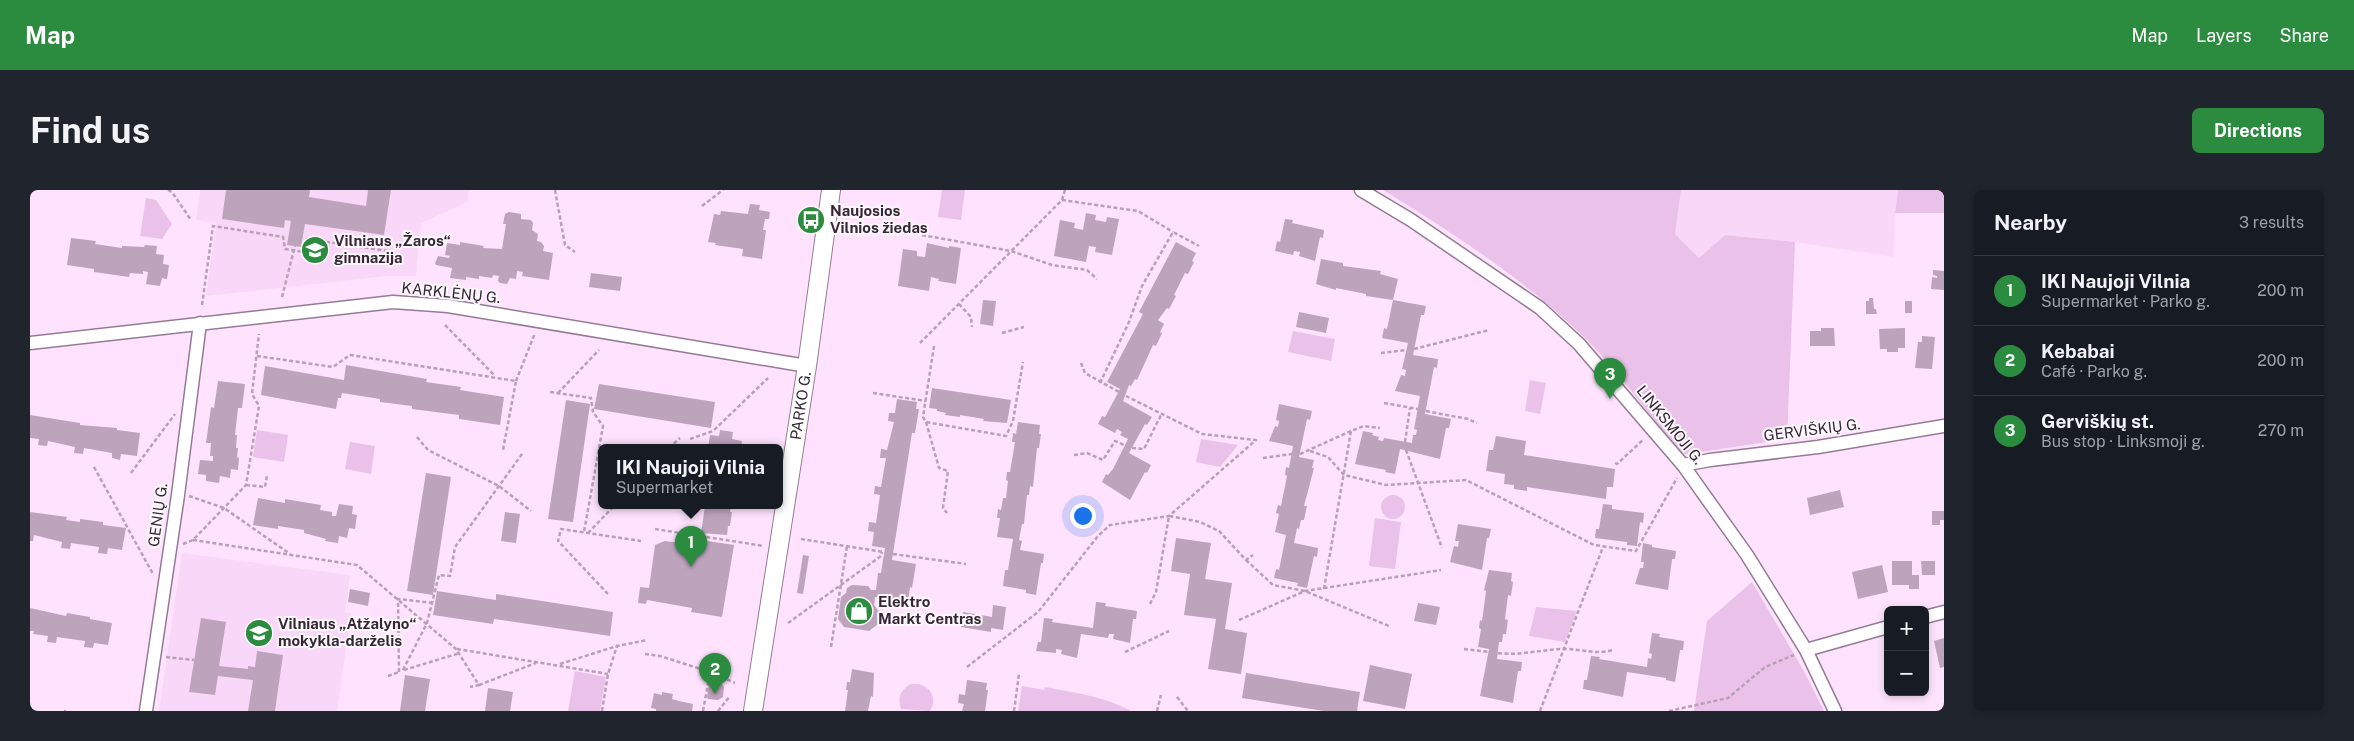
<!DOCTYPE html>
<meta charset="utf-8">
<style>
body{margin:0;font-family:"Public Sans",sans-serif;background:#20242c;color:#f1f3f6}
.controls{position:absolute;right:15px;bottom:15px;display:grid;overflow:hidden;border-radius:8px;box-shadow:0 2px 8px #0003}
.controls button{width:45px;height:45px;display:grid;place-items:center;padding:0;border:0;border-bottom:1px solid #363941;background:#171b24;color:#f1f3f6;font:25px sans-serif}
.you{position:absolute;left:1052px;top:325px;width:18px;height:18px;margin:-12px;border:4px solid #fff;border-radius:50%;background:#1a73e8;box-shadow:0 0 0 8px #1a73e833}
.badge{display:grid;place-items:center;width:32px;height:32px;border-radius:50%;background:#2b8b3e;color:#fff;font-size:16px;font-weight:700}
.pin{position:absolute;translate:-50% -41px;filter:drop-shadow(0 1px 2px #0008)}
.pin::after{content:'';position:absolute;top:26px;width:18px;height:15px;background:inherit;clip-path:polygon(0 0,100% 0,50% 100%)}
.popup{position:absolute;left:568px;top:254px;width:185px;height:65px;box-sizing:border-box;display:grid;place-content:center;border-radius:8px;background:#171b24;filter:drop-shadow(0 1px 4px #0005);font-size:16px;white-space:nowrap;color:#9ea1a6}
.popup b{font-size:19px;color:#f1f3f6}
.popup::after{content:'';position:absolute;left:50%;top:100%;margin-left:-10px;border:10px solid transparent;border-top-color:#171b24}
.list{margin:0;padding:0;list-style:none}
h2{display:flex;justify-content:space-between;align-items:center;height:65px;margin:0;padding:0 20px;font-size:21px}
h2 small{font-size:16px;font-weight:400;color:#9ea1a6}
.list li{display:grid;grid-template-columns:32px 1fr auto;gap:15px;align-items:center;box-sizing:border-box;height:70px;padding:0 20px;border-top:1px solid #363941}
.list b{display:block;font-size:19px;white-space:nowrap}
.list p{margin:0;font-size:16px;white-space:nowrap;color:#9ea1a6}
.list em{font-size:16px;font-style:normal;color:#9ea1a6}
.map{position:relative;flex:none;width:1914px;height:521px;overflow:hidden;border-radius:8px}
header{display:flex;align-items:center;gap:30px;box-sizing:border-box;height:70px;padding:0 25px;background:#2b8b3e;color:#fff}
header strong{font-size:24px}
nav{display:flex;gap:28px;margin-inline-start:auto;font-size:18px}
.intro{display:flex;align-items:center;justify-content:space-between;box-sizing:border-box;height:120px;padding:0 30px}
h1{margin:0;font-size:35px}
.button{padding:12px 22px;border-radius:8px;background:#2b8b3e;color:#fff;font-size:18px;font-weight:700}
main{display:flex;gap:30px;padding:0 30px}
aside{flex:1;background:#171b24;border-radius:8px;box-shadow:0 2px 8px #0003}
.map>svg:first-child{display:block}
.built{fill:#f9d7f8}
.green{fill:#eac1e9}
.building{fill:#bea3bd}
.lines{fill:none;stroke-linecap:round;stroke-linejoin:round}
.minor-casing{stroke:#947b94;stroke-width:15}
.secondary-casing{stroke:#947b94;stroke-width:20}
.path{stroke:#b7a1b6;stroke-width:2.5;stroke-dasharray:4 2.5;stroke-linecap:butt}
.minor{stroke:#fff;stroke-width:12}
.secondary{stroke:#fff;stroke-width:18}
.labels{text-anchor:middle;stroke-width:4;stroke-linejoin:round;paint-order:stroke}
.poi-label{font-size:15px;font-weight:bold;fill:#342933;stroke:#fef8fe;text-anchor:start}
.street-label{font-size:15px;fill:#342933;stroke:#fef8fe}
</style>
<header>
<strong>Map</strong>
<nav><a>Map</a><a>Layers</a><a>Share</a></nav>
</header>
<div class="intro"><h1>Find us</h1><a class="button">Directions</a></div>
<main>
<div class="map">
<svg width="1914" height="521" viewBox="0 0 1914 521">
<rect width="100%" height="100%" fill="#ffe3fe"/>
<g class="built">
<polygon points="170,0 439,0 438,12 391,33 386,86 357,86 176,106 186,33 166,30"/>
<polygon points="1651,0 1868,0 1865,23 1864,67 1765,52 1695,45 1669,68 1645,44"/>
<polygon points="152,363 320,385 315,422 321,423 307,521 129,521"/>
</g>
<g class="green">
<polygon points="912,0 935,0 931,30 908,27"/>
<path d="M1353,0H1651L1645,44L1669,68L1695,45L1765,52L1757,249L1651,265C1622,227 1593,188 1560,153C1500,93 1425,44 1353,0Z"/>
<polygon points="1868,0 1914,0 1914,23 1865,23"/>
<polygon points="116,8 126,10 142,34 132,49 110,46"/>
<polygon points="1263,141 1305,149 1301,171 1258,162"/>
<polygon points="1500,190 1516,193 1510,224 1495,221"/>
<polygon points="227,240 258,245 254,272 223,267"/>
<polygon points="1171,249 1208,255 1190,277 1166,272"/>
<polygon points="320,252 345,256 341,284 315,279"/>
<circle cx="1363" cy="317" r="12"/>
<polygon points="1345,328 1371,332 1365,379 1339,376"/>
<polygon points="1722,392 1775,483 1794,521 1664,521 1677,431"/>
<polygon points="1506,417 1547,421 1535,452 1499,446"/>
<polygon points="545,481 576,487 570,521 538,521"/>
<path d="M881,494C897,492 909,506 900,521L871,519C867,508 870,500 881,494Z"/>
<path d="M992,496L1014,500L1015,497C1046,503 1073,506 1101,521H988Z"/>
</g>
<g class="building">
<polygon points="196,0 280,0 279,7 336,16 338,0 361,0 354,45 275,34 271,57 257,55 261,31 255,30 254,38 192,29"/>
<polygon points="720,14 730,15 729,20 740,22 739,29 735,29 733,40 736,40 732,69 712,66 713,59 685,55 686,53 678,52 684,24 690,25 691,21 718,24"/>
<polygon points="479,22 491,24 491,29 501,30 503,33 502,40 508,44 507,51 511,52 514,56 513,61 523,63 519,90 492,86 493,82 487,81 486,89 480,88 477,94 470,93 468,91 469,86 463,85 462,88 449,86 449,89 436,87 436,90 420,88 422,78 406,75 405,73 408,66 419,68 420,66 415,65 417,53 430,55 430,52 454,56 453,58 472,59 476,34 473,34 475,24"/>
<polygon points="1056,23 1066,25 1065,30 1076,32 1077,27 1089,29 1082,65 1065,62 1066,57 1059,56 1056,72 1024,66 1030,30 1045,33 1044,38 1053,40"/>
<polygon points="1255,29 1263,30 1262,33 1294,40 1293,48 1290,47 1285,71 1269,66 1270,62 1264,61 1263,65 1245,61 1247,51 1250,52"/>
<polygon points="41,48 66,51 65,54 92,58 92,56 114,57 115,55 127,56 126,64 134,65 133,74 139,75 137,89 132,88 130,96 116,94 118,82 113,81 113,84 100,83 99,87 64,82 64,79 37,75"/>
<polygon points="1146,52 1166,63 1162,71 1164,72 1158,84 1155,83 1144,105 1146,106 1139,119 1137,118 1128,130 1134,134 1130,142 1132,143 1126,156 1123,155 1107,190 1105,189 1101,196 1099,195 1093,211 1122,227 1117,235 1115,234 1099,263 1121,275 1117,283 1115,282 1100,310 1072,292 1076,284 1078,285 1083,279 1098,249 1090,245 1092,242 1087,239 1085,243 1068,234 1072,226 1075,227 1090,199 1077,192 1113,124 1109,122"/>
<polygon points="897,53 919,58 919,56 931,58 926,94 908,91 909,89 901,87 899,101 868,96 873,59 887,61 887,66 895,67"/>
<polygon points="1291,69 1313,73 1313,76 1351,81 1350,84 1368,89 1363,110 1336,106 1336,104 1306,98 1306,100 1286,94"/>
<polygon points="1903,80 1914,81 1914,100 1901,99 1902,87 1907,88 1907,86 1903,85"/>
<polygon points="561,83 592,87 590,101 559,97"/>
<polygon points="1839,108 1843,108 1844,119 1846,119 1847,124 1836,124 1836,111 1839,111"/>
<polygon points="953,110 966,111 963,136 950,134"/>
<polygon points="1363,110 1396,116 1394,125 1391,125 1383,165 1408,169 1407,178 1404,177 1395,224 1421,229 1419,238 1416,238 1410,269 1370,259 1365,284 1355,282 1356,280 1325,274 1333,241 1343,243 1342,245 1349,247 1348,250 1353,251 1354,248 1382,253 1383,245 1386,245 1387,240 1384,239 1390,206 1365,201 1371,185 1375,186 1376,180 1372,179 1378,153 1352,148 1354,138 1357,139"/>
<rect x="1875" y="111" width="7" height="12"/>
<polygon points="1269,122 1299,128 1296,143 1266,137"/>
<polygon points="1791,138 1804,138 1805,156 1780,156 1780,141 1791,141"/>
<polygon points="1875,138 1875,158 1868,158 1868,162 1857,162 1857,159 1850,159 1849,139"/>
<polygon points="1892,146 1905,147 1902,179 1885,178 1888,152 1892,152"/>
<polygon points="316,175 397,189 396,192 431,197 430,200 474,207 470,235 429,229 429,225 382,219 382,216 350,212 350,209 312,203 311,208 308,208 306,219 231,205 235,176 314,190"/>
<polygon points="188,191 215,194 212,218 208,218 205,245 207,245 206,258 208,258 207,267 209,268 208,280 201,279 200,288 190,286 189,293 176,291 176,285 168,284 170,270 183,271 183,266 180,266 181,253 176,253 181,217 184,218"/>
<polygon points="569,194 685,212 681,238 564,219"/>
<polygon points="902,198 981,210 977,233 953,231 954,229 930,225 930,227 915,225 916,223 907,221 907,219 899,218"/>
<polygon points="867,209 887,212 886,219 889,219 885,243 882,243 862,370 886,374 882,398 880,397 878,412 845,407 844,415 855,429 839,441 814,437 808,429 811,407 816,403 817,398 822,395 838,396 841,400 846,400 848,383 851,383 855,358 842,356 844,342 838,341 839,332 846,333 850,305 844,304 845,296 851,297 856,268 850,268 851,259 857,260 864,232 858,231 859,223 865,223"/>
<polygon points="536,210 560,214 543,332 518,329"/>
<polygon points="1249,214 1282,221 1280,230 1277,229 1269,267 1284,270 1282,278 1284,278 1274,316 1277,316 1274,330 1271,330 1269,339 1267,338 1264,353 1288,358 1287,367 1284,366 1277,398 1267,396 1268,393 1244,388 1246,379 1249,380 1256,345 1245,342 1249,324 1246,323 1248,315 1251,316 1257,286 1255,285 1256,277 1259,278 1263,256 1239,251 1245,236 1248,237 1249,231 1246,230"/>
<polygon points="0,225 50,233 50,235 87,238 87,240 110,243 107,266 91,264 90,270 82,268 82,263 54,258 53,264 44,263 45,257 18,251 17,256 8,255 9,249 0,248"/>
<polygon points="988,232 1010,235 1009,244 1011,244 1009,258 1007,258 1003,297 1000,296 999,305 997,305 994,334 992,334 989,350 992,351 990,360 1014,364 1013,373 1011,373 1006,405 996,403 996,400 973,396 975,380 978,380 983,349 967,347 970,328 967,328 968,319 971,320 973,308 976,308 978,291 976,290 977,282 980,282 985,252 982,252 983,243 986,244"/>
<polygon points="690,240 703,242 702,249 712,251 711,258 678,258 680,245 689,246"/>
<polygon points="1466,246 1496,251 1494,265 1585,279 1583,297 1577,297 1576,309 1497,297 1497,301 1484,299 1484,295 1474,294 1475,284 1456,281 1459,260 1463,260"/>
<polygon points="396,283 421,287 403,405 377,401"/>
<polygon points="1810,300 1814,317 1780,325 1777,308"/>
<polygon points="228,308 255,313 255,309 291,315 290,320 302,322 302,326 306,326 309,314 323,316 322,324 327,325 325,339 319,338 317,348 309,346 308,353 295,351 296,349 274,343 274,340 248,336 248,339 223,335"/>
<polygon points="1573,314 1582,315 1582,319 1614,323 1613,333 1610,332 1607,356 1597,355 1597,352 1565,348 1566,339 1569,339"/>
<polygon points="675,316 701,316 700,322 702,322 700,336 698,336 697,345 671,343"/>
<polygon points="1902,321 1914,321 1914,330 1910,330 1910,335 1902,335"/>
<polygon points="0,322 37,327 36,330 50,332 50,329 73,332 73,335 96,338 92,360 78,358 77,364 68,363 69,357 41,353 40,359 31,358 32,352 4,345 3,351 0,351"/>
<polygon points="475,322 490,324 486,353 471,351"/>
<polygon points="1428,334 1461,339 1459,348 1457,348 1452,380 1420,372 1424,356 1428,357 1429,351 1425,351"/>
<polygon points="651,347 704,355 692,427 661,422 662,418 617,410 616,414 608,413 610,397 619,398 625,355 635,351 650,353"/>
<polygon points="1146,348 1181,353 1175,389 1202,393 1195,439 1217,443 1211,484 1178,479 1186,429 1154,425 1160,384 1141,381"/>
<polygon points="1613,353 1622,355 1622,357 1646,361 1645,369 1642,369 1638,400 1605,394 1610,378 1613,378 1614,372 1611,372"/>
<polygon points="773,365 779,366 773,404 767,403"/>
<polygon points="1862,371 1882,371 1882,385 1889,385 1889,399 1879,399 1879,395 1862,395"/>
<polygon points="1891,371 1905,371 1905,385 1892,385"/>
<polygon points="1852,375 1858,402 1828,409 1822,382"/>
<polygon points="1459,380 1482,383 1481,391 1483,392 1481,406 1478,405 1475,429 1478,430 1476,444 1473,444 1472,452 1469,452 1467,469 1492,472 1491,481 1488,481 1483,513 1450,506 1459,459 1448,457 1451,439 1449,438 1450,430 1452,431 1456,401 1454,400"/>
<polygon points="320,399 340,403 338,416 318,412"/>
<polygon points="407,401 466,410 466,404 583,422 580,446 464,429 463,434 403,425"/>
<polygon points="1066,412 1076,413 1075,416 1107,421 1106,429 1103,429 1100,453 1083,449 1084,444 1079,444 1078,448 1051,444 1047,468 1031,464 1032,460 1026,459 1026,463 1006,461 1008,452 1011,452 1014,428 1023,429 1022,432 1063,438"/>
<polygon points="1388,413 1410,417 1406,435 1384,431"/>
<polygon points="963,415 976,417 973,440 961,438 961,442 931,437 933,422 962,427"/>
<polygon points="0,418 36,426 37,423 60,427 60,429 82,433 78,455 64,453 63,458 54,457 55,451 27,447 26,453 17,452 18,446 3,444 4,441 0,441"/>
<polygon points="171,428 196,432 189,476 218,479 218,476 225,477 227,461 253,465 245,521 218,521 223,490 188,486 185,505 159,502"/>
<polygon points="1622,443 1630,444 1629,447 1654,451 1653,460 1650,460 1645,492 1636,490 1636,488 1597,482 1593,507 1553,499 1554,490 1557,490 1561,466 1570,467 1569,469 1617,477 1618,468 1621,469 1622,464 1619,463"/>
<polygon points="1914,448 1914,477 1910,478 1904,451"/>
<polygon points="1340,475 1382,484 1375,519 1333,511"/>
<polygon points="822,479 844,483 843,507 841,506 838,521 815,521 818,500 816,500 817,492 820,492"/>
<polygon points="1216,483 1330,502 1327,521 1294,521 1212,508"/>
<polygon points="375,485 400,489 395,521 370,521"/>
<polygon points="684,488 689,489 694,497 693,507 688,510 678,509 677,507 679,492"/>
<polygon points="937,490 957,493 956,500 958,500 955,521 932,521 934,514 928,513 929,504 935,505"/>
<polygon points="458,498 483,502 480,521 455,521"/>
<polygon points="632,502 643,504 642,509 649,511 663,514 662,521 626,521 626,519 621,518 624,503 632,505"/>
</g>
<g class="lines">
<defs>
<g id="minor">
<polyline points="1331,0 1381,30 1510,118 1549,154 1653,275 1717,365 1776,460 1805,521"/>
<polyline points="0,153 363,112 418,116 777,176"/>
<polyline points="1653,275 1680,270 1788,257 1914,236"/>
<polyline points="1895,427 1914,422"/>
<polyline points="1776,460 1858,437"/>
<polyline points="116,521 148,305 170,133"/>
</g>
<g id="secondary">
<path id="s1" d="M723,521L777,176L801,0"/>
</g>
</defs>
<use href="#minor" class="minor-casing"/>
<use href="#secondary" class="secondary-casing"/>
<g class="path">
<polyline points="138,0 142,2 161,30"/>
<polyline points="525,0 535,55 545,62"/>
<polyline points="1032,10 1035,0"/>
<polyline points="672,16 693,0"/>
<polyline points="892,45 981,61 1022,75 1057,80 1067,89"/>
<polyline points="252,107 265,56"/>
<polyline points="929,114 941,127 942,137"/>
<polyline points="172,115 183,36 253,47 255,59 274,62 277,49 358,61"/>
<polyline points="415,135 465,186"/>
<polyline points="972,143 994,137"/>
<polyline points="890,153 1032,10 1108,21 1143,42"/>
<polyline points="904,156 893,227 896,232 976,246 983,231 993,172"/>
<polyline points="1384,159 1459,140"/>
<polyline points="1351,163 1376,160"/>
<polyline points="227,166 303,177 320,165 486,191 473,260"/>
<polyline points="1051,173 1055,183 1089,202"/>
<polyline points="486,191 505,143"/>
<polyline points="1070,193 1099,132 1112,96 1143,42 1169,56"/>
<polyline points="520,202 561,208 563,222 573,236 554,342"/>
<polyline points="528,203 569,160"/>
<polyline points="843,203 896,211"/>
<polyline points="1354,213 1388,219"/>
<polyline points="1396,221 1438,229 1447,233"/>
<polyline points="896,232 909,278 918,281 913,318 917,323"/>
<polyline points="387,247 398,260 469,296 501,321"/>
<polyline points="660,249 683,241 738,188"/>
<polyline points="1375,252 1380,218"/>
<polyline points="639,258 650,248"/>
<polyline points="1102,258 1114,259 1132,223"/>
<polyline points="1376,260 1412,358"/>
<polyline points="1280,261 1298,267 1314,285 1356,295 1436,290 1564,355 1606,361 1647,288"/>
<polyline points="1270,264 1321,241"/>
<polyline points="1044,265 1057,263 1073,270 1085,251 1094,255"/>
<polyline points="1233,268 1262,264"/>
<polyline points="1585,273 1587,274 1614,249"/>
<polyline points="64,277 123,384"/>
<polyline points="101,283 145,224"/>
<polyline points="216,295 235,297 237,285"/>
<polyline points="159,306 194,318 260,364"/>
<polyline points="625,339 734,356"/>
<polyline points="558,343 584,316"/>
<polyline points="771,349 854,362"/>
<polyline points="163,350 327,375 426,459 449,495 440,497"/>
<polyline points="153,354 163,350 216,295 229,216 222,204 229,144"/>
<polyline points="863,364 936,374"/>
<polyline points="1216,370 1243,395 1275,401 1359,436"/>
<polyline points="1294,399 1321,241 1334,236 1350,238"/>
<polyline points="578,404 528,351 531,339 611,351"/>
<polyline points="1120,414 1126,402 1139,326 1170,332 1189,341 1216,370 1223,365"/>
<polyline points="1209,430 1275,401 1411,380"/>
<polyline points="758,433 851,366 852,362"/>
<polyline points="801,457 817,356"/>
<polyline points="427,459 578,484"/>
<polyline points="1434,459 1459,462"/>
<polyline points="1095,462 1139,441"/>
<path d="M1468,463C1491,466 1513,459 1535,459C1552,459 1566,465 1583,460"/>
<polyline points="615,464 630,466 680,482"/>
<polyline points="136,467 164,470"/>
<polyline points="530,474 587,456 617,450"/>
<polyline points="937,477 1008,422 1068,346 1080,335 1139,326 1226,250 1172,244 1096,206"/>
<polyline points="373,480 397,433 409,385 420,386 425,357 492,264"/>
<polyline points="374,480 430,463"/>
<polyline points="369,482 368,409 403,413"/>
<polyline points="358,486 369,482"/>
<polyline points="449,495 506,473"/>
<polyline points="1147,507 1158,521"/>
<polyline points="34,521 36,521"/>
<polyline points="572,521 578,484 587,456"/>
<polyline points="673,521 680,482 705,493"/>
<polyline points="688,521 700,506"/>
<polyline points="984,521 989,484"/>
<polyline points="1127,521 1131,505"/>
<polyline points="1510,521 1573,357"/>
<polyline points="1639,521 1698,508 1735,477 1764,465"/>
</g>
<use href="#minor" class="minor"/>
<use href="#secondary" class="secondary"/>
</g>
<defs>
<symbol id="bus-disc" viewBox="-11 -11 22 22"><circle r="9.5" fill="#2b8b3e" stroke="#fef8fe"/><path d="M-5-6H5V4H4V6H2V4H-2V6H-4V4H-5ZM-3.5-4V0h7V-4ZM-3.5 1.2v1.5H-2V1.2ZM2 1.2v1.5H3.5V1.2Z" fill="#fff"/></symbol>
<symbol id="school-disc" viewBox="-11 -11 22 22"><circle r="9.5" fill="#2b8b3e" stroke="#fef8fe"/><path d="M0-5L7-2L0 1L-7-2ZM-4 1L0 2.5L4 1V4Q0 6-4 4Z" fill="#fff"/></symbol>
<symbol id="shop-disc" viewBox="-11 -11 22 22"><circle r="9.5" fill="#2b8b3e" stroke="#fef8fe"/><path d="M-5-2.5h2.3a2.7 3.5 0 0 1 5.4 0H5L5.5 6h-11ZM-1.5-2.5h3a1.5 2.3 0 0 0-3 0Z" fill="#fff"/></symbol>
</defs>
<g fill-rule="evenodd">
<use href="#bus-disc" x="765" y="14" width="32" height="32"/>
<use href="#school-disc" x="269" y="44" width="32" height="32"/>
<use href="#shop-disc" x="813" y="405" width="32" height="32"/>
<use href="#school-disc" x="213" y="427" width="32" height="32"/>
</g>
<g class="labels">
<g class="poi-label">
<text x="800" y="26">Naujosios<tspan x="800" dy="17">Vilnios žiedas</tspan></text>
<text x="304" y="56">Vilniaus „Žaros“<tspan x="304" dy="17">gimnazija</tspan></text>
<text x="848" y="417">Elektro<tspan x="848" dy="17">Markt Centras</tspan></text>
<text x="248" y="439">Vilniaus „Atžalyno“<tspan x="248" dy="17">mokykla-darželis</tspan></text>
</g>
<g class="street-label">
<text transform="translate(421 103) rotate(6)" y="5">KARKLĖNŲ G.</text>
<text dy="5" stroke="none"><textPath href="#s1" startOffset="309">PARKO G.</textPath></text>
<text transform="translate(1640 235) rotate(51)" y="5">LINKSMOJI G.</text>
<text transform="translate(1782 240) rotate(-7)" y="5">GERVIŠKIŲ G.</text>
<text transform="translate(128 325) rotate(-82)" y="5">GENIŲ G.</text>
</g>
</g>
</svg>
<div class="controls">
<button>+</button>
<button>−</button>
</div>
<div class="you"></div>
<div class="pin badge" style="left:661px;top:377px">1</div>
<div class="popup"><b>IKI Naujoji Vilnia</b>Supermarket</div>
<div class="pin badge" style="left:685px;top:504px">2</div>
<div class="pin badge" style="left:1580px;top:209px">3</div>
</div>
<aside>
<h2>Nearby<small>3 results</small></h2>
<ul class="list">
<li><span class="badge">1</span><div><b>IKI Naujoji Vilnia</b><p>Supermarket · Parko g.</p></div><em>200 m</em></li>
<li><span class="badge">2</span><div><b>Kebabai</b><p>Café · Parko g.</p></div><em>200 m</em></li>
<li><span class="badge">3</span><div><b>Gerviškių st.</b><p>Bus stop · Linksmoji g.</p></div><em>270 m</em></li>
</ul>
</aside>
</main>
